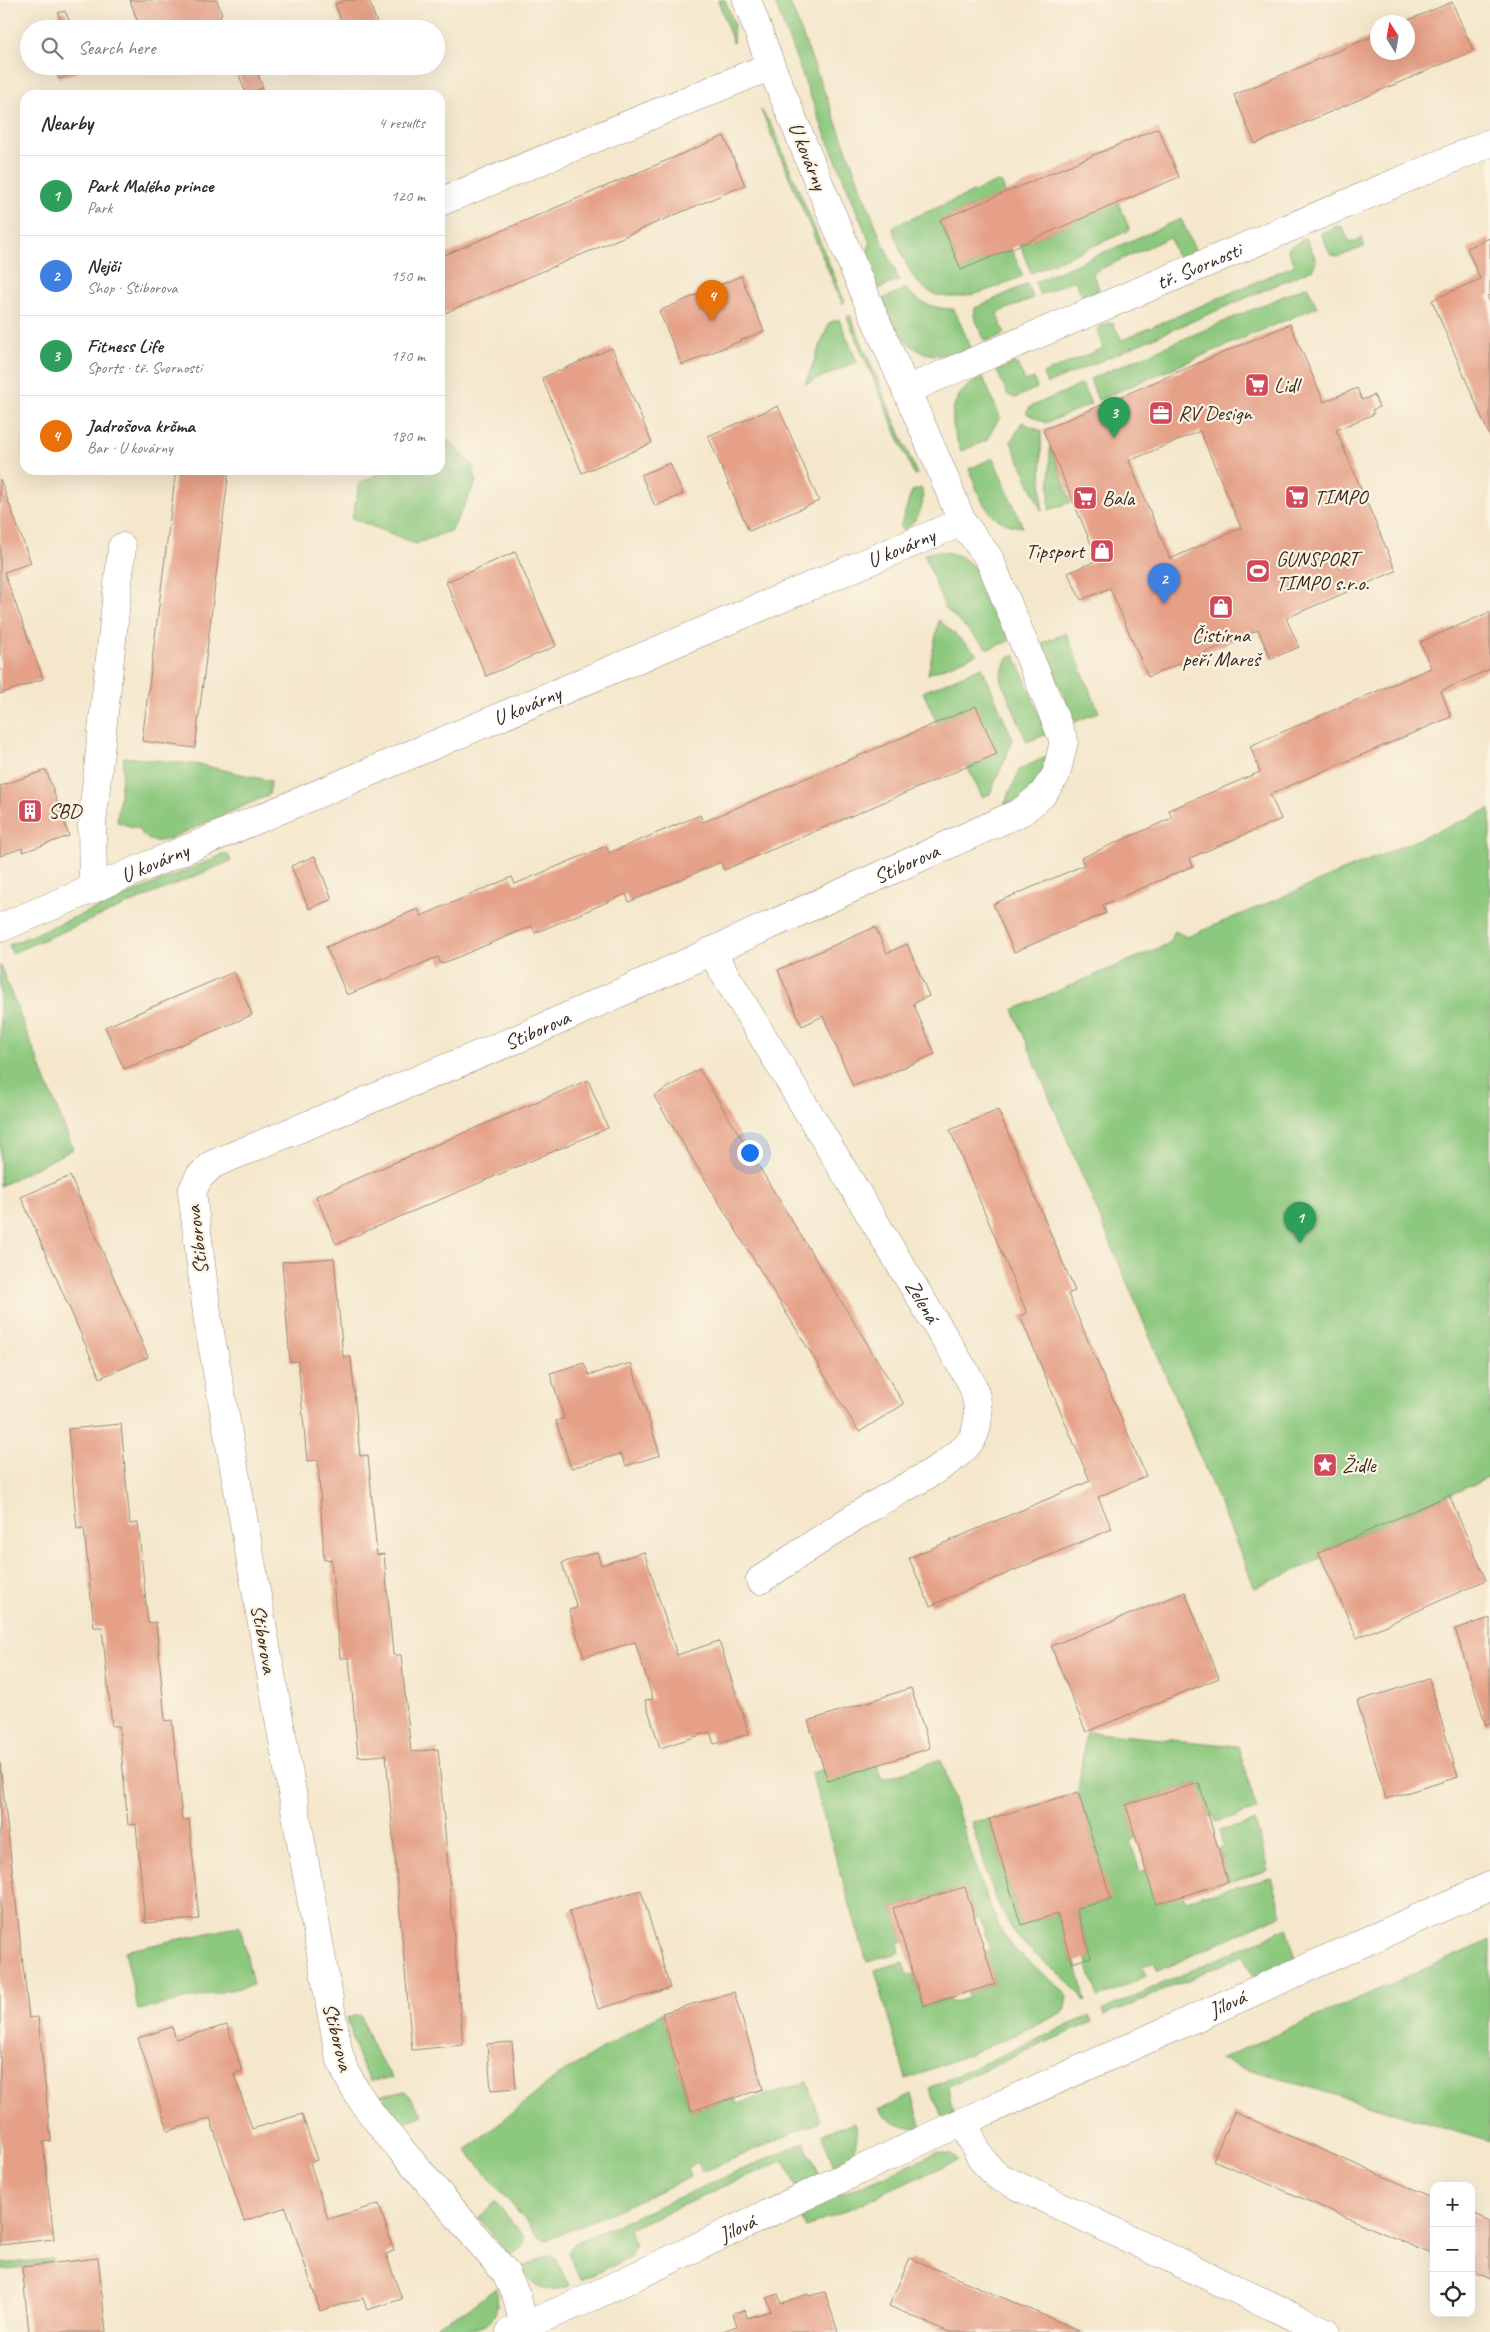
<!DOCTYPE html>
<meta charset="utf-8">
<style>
body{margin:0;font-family:Caveat,sans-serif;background:#f7f7f7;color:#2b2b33}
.controls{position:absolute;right:15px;bottom:15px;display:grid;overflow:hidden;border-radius:10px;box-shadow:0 5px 20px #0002}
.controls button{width:45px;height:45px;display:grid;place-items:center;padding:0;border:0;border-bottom:1px solid #e1e1e2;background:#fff;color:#2b2b33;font:25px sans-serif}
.compass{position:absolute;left:1370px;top:15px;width:45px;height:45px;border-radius:50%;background:#fff;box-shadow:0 5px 20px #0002;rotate:349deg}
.you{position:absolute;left:749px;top:1152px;width:18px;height:18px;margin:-12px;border:4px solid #fff;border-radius:50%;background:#1a73e8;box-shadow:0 0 0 8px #1a73e833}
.badge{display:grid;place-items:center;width:32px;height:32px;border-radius:50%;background:#db2777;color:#fff;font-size:16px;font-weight:700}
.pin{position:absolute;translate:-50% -41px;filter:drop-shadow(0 1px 2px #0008)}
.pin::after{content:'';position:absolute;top:26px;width:18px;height:15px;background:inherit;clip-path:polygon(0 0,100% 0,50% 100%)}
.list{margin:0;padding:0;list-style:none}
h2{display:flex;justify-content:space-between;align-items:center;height:65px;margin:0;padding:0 20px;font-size:21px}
h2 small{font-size:16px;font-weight:400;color:#7c7c81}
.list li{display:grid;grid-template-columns:32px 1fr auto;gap:15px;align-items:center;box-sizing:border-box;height:80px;padding:0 20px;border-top:1px solid #e1e1e2}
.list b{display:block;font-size:19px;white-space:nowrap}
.list p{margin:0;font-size:16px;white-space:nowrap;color:#7c7c81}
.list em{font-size:16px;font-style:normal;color:#7c7c81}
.icon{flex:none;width:28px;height:28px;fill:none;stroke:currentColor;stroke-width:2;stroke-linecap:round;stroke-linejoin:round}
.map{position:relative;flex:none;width:1490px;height:2332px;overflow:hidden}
.search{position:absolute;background:#fff;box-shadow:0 5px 20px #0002;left:20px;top:20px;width:425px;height:55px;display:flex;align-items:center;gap:12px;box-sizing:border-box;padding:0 18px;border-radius:28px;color:#7c7c81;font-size:19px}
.panel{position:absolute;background:#fff;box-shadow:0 5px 20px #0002;left:20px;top:90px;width:425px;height:385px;border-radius:15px}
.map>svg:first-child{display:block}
.green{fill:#8cc87e;stroke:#64794e}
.building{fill:#e5a087;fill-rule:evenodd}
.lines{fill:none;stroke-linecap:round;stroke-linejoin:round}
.street-casing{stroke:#988875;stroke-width:29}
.street{stroke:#fff;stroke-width:28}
.labels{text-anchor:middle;stroke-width:4.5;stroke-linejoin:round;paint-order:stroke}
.street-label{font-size:21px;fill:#3b2a1e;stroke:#fcf5e5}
.poi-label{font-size:21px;fill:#3b2a1e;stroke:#fcf5e5;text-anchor:start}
</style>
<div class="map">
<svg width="1490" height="2332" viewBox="0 0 1490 2332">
<rect width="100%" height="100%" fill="#fcf5e5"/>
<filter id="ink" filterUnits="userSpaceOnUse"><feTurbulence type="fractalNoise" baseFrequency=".02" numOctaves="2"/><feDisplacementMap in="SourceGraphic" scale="10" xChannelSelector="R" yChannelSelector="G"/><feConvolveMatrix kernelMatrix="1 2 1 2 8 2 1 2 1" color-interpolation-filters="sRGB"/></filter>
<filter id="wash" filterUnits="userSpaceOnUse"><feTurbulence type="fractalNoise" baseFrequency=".0096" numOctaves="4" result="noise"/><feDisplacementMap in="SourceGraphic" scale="20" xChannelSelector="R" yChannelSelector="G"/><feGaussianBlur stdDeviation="1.12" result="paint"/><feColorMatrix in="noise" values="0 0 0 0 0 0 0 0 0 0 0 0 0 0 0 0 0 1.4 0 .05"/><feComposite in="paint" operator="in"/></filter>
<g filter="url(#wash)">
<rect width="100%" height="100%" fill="#f4e7cc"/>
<g class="green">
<polygon points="718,0 725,0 734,24 733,43"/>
<polygon points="774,0 789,0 879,234 899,280 878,289 865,259 870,243 819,119"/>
<polygon points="761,110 773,128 845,302 842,303"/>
<path d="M997,182L1002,183L1005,193L940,220L961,270L1011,248L1023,276C991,289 939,316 913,276C904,263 899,245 893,230L894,226Z"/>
<polygon points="1118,202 1130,230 1031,273 1020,245"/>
<polygon points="1181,219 1196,252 1180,258 1176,255 1170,237 1092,273 1099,288 1097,294 1084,298 1074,280 1040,295 1035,282"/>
<polygon points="1337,226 1342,227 1350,243 1361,238 1364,247 1338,257 1330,254 1321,233"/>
<polygon points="1306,238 1316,260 1313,269 1047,384 1043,374 1103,348 1097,331 1101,326 1112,322 1122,340 1295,265 1288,251 1289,247"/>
<polygon points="1027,284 1033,298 997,313 1004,332 1001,336 985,341 974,316 975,308"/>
<polygon points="1307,286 1317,307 1098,400 1090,379"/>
<path d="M906,288C917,304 936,309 954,309L971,348C919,368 900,343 883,299Z"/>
<polygon points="850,315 917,474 914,475 847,317"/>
<polygon points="839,319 857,362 805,384 829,323"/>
<polygon points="1013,363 1018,365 1025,381 1034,378 1037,388 1015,398 1008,395 997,371"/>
<path d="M983,377L1000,417L986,441L961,451C947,419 948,393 983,377Z"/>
<polygon points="1082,384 1091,404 1046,423 1026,413 1030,407"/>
<polygon points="1022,422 1041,431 1042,512 1011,442"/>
<polygon points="446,438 472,464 476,482 452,530 416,544 352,518 360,483 385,470 440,470 440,441"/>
<polygon points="1050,446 1071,502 1049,510"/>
<path d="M993,458L1023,527C987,525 980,498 969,469Z"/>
<path d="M921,488C927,505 917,521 903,531L900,527L912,491Z"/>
<path d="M935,552C941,552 949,552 954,554C985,564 997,613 1009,641L988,649L945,608L924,554Z"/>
<polygon points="939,620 977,654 928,674"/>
<polygon points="1066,633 1099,712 1075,722 1042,643"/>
<polygon points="1015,655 1047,734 1027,742 1000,678 1006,659"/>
<polygon points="982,667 1013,740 990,794 982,797 967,766 996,754 976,707 937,723 923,692"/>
<polygon points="1048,756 1043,772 1025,798 1004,805 1020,769"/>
<path d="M124,757L202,765L271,781L269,795L169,839C156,843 145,842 139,829L117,822Z"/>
<polygon points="1490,809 1490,1477 1319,1553 1321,1559 1255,1588 1013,1010 1168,944 1175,931 1187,937"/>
<polygon points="227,853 231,861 12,953 9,945"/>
<polygon points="0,965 73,1149 0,1186"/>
<polygon points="1086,1732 1238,1746 1257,1810 1216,1822 1214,1816 1209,1817 1198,1783 1126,1805 1136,1838 1130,1841 1140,1872 1146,1870 1183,1895 1185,1900 1271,1878 1282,1914 1158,1971 1154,1962 1142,1966 1146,1976 1098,1998 1086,1958 1091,1957 1076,1909 1110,1899 1078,1792"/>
<polygon points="941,1759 983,1890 1000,1929 1015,1950 1065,1992 1067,1998 1064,2012 985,2048 906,2079 875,1970 903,1962 907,1975 913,1974 923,2006 950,1999 951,2003 968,1998 967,1993 995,1984 985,1952 990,1950 980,1918 975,1919 965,1887 893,1908 903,1941 898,1943 900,1952 867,1962 811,1773 824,1769 828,1780 877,1765 883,1779"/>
<path d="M989,1819L1021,1925L1057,1914L1072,1963L1075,1962L1086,2002C1079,1994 1073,1985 1065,1979C1048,1963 1028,1952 1014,1932C992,1901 983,1859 971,1822Z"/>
<polygon points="1255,1822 1269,1870 1228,1882 1219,1849 1224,1847 1219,1831"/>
<polygon points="240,1926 253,1985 138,2010 125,1951"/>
<polygon points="1287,1928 1296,1959 1253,1977 1244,1955 1105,2016 1103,2010"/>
<polygon points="1490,1940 1490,2142 1219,2060"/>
<polygon points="662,2013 691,2111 735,2098 737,2104 807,2082 820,2121 703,2172 698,2162 687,2168 691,2177 555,2237 548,2240 540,2238 466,2150 559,2075"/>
<path d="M361,2015C368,2040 377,2057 393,2078L370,2081L357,2054L347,2017Z"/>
<polygon points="1089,2016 1092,2022 948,2086 953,2115 943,2118 929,2088"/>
<polygon points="405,2091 423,2115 400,2124 379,2095"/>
<path d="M912,2095L922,2128C903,2130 892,2123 879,2110Z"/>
<path d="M855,2122C861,2142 852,2160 834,2167L822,2134Z"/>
<polygon points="805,2142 819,2176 796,2186 784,2160 629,2229 635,2244 630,2258 580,2280 568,2252 575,2243"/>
<polygon points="939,2152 951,2154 958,2160 806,2228 799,2213"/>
<polygon points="495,2201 524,2237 523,2246 510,2257 479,2218"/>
<path d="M549,2255L556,2258L569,2286C547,2294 533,2288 520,2268Z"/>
<polygon points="52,2259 53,2263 0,2270 0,2264"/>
<path d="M496,2288C506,2332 466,2332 436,2332L438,2324L466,2310Z"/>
</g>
<g id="blocks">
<g class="building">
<polygon points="130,0 217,0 222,14 220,15 223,28 198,29 185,26 177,29 140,29"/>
<polygon points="346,0 369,0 379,29 344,29 335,4"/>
<polygon points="1452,2 1473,51 1255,144 1234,95 1378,34 1378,52 1408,52 1408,22 1404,22"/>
<polygon points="65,11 73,29 38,29 61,20 58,13"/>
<polygon points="55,66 93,66 59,79"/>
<polygon points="236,66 255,66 263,88 246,94"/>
<polygon points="1158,128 1179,177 961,270 940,220"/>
<polygon points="724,136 745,185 440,315 440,257"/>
<polygon points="1490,238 1490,295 1487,296 1490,303 1490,437 1432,300 1480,279 1467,248"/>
<polygon points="741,276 764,331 682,365 659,311"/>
<path d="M1290,324L1324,402L1357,388L1362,400L1374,395L1379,407L1372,410L1374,414L1336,430L1396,571L1286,618L1299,647L1271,659L1258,630L1148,677L1110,588L1081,600L1068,573L1098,560L1043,430ZM1200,431L1241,528L1170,559L1129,461Z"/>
<polygon points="612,348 652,443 582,473 542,378"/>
<polygon points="778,406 819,501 749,531 708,436"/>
<polygon points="670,463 683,494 655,506 641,475"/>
<polygon points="176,470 229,470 195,748 142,741"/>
<polygon points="0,479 31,563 4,572 43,679 0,694"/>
<polygon points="515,552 556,646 486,676 446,582"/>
<polygon points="1490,612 1490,669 1441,691 1451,717 1270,794 1281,819 1190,858 1193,866 1103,905 1106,913 1014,952 993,904 1084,865 1081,858 1172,818 1169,810 1260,772 1250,746 1431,668 1420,642"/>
<polygon points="976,706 997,754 724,870 721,862 629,902 626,894 535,933 532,926 441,964 438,957 347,995 326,947 418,909 421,916 512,877 515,884 606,846 609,853 700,815 703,822"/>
<polygon points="46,770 69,836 23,852 22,848 0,856 0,786"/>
<polygon points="315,856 332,899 309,909 291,866"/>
<polygon points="875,927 887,953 907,944 929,996 913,1003 935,1054 879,1078 878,1077 853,1086 823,1016 802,1026 778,970"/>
<polygon points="234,972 252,1015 124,1069 105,1027"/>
<polygon points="699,1069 904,1404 859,1432 654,1096"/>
<polygon points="588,1080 608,1128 336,1244 316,1196"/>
<polygon points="998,1110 1075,1291 1068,1294 1146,1476 1098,1497 1112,1529 930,1606 909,1558 1090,1481 1020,1316 1027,1313 950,1130"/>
<polygon points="70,1176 148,1357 100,1378 21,1197"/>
<polygon points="334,1258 343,1357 351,1357 360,1456 368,1455 377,1555 384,1554 393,1655 401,1655 411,1752 438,1749 463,2045 412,2050 386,1755 358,1757 349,1658 340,1658 331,1559 324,1560 318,1460 307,1461 298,1361 290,1362 282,1262"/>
<polygon points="584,1363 589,1375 631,1363 660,1455 626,1466 621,1454 571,1468 556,1421 564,1418 550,1373"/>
<polygon points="121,1424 130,1524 138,1523 148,1623 156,1622 165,1721 172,1720 182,1820 189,1819 199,1919 145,1923 136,1824 128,1825 119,1726 112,1726 102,1627 94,1627 84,1528 77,1529 68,1429"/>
<polygon points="1449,1495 1486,1580 1357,1638 1319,1553"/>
<polygon points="597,1552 601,1565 644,1552 677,1655 719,1641 749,1734 714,1744 710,1732 660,1748 645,1700 653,1699 635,1642 584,1657 569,1610 577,1608 562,1563"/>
<polygon points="1185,1592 1219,1678 1086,1732 1051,1646"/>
<polygon points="1490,1618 1490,1723 1486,1725 1455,1629"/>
<polygon points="1429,1679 1458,1777 1386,1799 1357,1701"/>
<polygon points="911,1688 930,1748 828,1781 808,1721"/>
<polygon points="0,1762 29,2018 38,2017 51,2141 43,2142 54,2239 0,2245"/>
<polygon points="1199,1783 1228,1882 1156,1904 1126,1805"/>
<polygon points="1078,1792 1111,1899 1076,1909 1091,1957 1072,1963 1057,1914 1021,1925 989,1819"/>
<polygon points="965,1887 995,1984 923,2006 893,1908"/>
<polygon points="641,1890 670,1988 598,2009 569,1911"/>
<polygon points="734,1992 763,2089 691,2111 662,2013"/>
<polygon points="227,2025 242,2071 234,2074 252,2129 302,2114 317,2160 310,2163 328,2219 379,2204 394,2251 386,2254 402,2299 367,2310 363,2298 320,2311 286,2207 244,2221 210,2118 168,2131 138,2038 172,2027 176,2039"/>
<polygon points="512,2042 516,2088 491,2090 487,2044"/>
<polygon points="1234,2112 1434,2198 1434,2255 1213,2160"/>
<polygon points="1471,2214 1490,2222 1490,2280 1471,2272"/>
<polygon points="98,2258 106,2332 29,2332 22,2267"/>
<polygon points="910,2258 1027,2308 1083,2332 949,2332 889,2306"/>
<polygon points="825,2292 838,2332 720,2332 737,2326 733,2313 745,2310 747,2318 771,2311 767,2298 778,2294 781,2303 808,2294 809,2296"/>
</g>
</g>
</g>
<g filter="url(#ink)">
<use href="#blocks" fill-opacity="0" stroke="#988875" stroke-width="1"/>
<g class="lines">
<defs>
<g id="street">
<polyline points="440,202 771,66"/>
<path id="s1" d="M906,390L1490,143"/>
<polyline points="93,889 92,824 122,547"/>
<path id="s2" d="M0,928L962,522"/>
<path id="s3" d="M711,951L970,1380C978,1397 982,1422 972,1439C956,1464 898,1490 871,1507C833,1530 797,1556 760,1580"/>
<path d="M964,2122C973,2142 980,2163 999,2177L1326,2332"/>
<path id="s4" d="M510,2332L583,2301L938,2133L1490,1886"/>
<path id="s5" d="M525,2332L517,2297L505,2272C475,2237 446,2202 416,2167C386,2132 354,2099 339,2055L208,1321L192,1192L199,1177L213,1164L522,1037L1021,812L1042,795L1056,775L1064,741L989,558L962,522L942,472L867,300L771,66L747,0"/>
</g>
</defs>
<use href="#street" class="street-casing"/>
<use href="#street" class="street"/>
</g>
</g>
<defs>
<symbol id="supermarket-square" viewBox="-11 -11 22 22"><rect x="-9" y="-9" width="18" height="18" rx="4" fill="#d1495b" stroke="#fcf5e5"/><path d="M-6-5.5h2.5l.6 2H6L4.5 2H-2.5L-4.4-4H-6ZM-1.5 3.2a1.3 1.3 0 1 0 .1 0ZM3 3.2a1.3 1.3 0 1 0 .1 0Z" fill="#fff"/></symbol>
<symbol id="office-square" viewBox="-11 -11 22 22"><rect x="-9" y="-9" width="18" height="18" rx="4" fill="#d1495b" stroke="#fcf5e5"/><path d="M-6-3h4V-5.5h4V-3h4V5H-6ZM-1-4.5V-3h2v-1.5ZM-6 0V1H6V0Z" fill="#fff"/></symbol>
<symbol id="shop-square" viewBox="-11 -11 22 22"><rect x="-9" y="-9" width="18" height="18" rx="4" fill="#d1495b" stroke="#fcf5e5"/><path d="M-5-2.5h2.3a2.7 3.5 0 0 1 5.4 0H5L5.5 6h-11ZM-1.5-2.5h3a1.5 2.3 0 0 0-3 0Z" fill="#fff"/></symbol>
<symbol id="stadium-square" viewBox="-11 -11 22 22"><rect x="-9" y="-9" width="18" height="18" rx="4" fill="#d1495b" stroke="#fcf5e5"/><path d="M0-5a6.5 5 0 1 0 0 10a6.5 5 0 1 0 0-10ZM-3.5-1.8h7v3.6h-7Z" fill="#fff"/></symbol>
<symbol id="building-square" viewBox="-11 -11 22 22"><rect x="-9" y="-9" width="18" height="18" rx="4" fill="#d1495b" stroke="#fcf5e5"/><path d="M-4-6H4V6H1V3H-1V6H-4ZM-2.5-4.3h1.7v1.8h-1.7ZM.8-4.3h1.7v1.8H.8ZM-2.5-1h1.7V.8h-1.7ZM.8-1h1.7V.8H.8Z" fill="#fff"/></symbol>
<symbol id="sight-square" viewBox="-11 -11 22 22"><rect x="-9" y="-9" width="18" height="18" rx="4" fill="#d1495b" stroke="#fcf5e5"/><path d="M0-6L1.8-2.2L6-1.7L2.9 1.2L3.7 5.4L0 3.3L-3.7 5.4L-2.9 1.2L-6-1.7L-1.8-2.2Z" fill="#fff"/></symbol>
</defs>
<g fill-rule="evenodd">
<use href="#supermarket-square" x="1243" y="371" width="28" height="28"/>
<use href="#office-square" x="1147" y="399" width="28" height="28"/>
<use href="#supermarket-square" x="1283" y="483" width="28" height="28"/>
<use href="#supermarket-square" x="1071" y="484" width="28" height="28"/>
<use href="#shop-square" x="1088" y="537" width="28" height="28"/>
<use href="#stadium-square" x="1244" y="557" width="28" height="28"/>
<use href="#shop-square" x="1207" y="593" width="28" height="28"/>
<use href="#building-square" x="16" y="797" width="28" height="28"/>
<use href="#sight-square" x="1311" y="1451" width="28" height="28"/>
</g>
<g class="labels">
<g class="street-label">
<text transform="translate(808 156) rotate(68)" y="7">U kovárny</text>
<text dy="7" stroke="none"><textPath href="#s1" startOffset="318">tř. Svornosti</textPath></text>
<text dy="7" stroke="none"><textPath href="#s2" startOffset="978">U kovárny</textPath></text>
<text dy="7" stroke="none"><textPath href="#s2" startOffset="572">U kovárny</textPath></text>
<text dy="7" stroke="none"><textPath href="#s2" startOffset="168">U kovárny</textPath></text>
<text dy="7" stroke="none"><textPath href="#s5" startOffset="2005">Stiborova</textPath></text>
<text dy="7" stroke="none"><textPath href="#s5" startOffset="1600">Stiborova</textPath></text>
<text transform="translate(197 1240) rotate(-97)" y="7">Stiborova</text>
<text dy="7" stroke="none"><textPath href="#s3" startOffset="409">Zelená</textPath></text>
<text transform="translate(264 1639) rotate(80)" y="7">Stiborova</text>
<text dy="7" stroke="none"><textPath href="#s4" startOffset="789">Jílová</textPath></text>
<text transform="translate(338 2037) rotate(76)" y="7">Stiborova</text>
<text dy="7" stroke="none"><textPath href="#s4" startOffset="250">Jílová</textPath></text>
</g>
<g class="poi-label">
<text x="1274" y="392">Lidl</text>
<text x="1178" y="420">RV Design</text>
<text x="1314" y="504">TIMPO</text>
<text x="1102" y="505">Bala</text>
<text x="1084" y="558" text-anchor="end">Tipsport</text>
<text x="1276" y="566">GUNSPORT<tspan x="1276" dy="24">TIMPO s.r.o.</tspan></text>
<text x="1221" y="642" text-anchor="middle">Čistírna<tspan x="1221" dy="24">peří Mareš</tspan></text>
<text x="48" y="818">SBD</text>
<text x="1342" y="1472">Židle</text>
</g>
</g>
</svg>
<div class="controls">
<button>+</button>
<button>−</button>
<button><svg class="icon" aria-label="locate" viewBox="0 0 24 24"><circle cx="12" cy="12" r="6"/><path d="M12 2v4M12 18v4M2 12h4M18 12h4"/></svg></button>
</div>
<svg class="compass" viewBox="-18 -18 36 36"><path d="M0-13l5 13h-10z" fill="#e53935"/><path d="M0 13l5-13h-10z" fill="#7c7c81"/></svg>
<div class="you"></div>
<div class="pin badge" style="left:1300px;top:1243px;background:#2e9e5b">1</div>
<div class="pin badge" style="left:1164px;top:604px;background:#3f7fe0">2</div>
<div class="pin badge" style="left:1114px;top:438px;background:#2e9e5b">3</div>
<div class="pin badge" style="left:712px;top:321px;background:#e8710a">4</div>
<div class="search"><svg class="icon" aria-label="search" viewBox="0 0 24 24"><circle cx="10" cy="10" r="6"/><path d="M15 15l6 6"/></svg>Search here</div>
<section class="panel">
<h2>Nearby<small>4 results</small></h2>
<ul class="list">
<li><span class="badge" style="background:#2e9e5b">1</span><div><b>Park Malého prince</b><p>Park</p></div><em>120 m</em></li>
<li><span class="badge" style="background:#3f7fe0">2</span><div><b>Nejči</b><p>Shop · Stiborova</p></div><em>150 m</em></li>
<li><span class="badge" style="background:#2e9e5b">3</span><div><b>Fitness Life</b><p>Sports · tř. Svornosti</p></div><em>170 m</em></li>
<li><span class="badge" style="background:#e8710a">4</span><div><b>Jadrošova krčma</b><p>Bar · U kovárny</p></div><em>180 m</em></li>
</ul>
</section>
</div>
